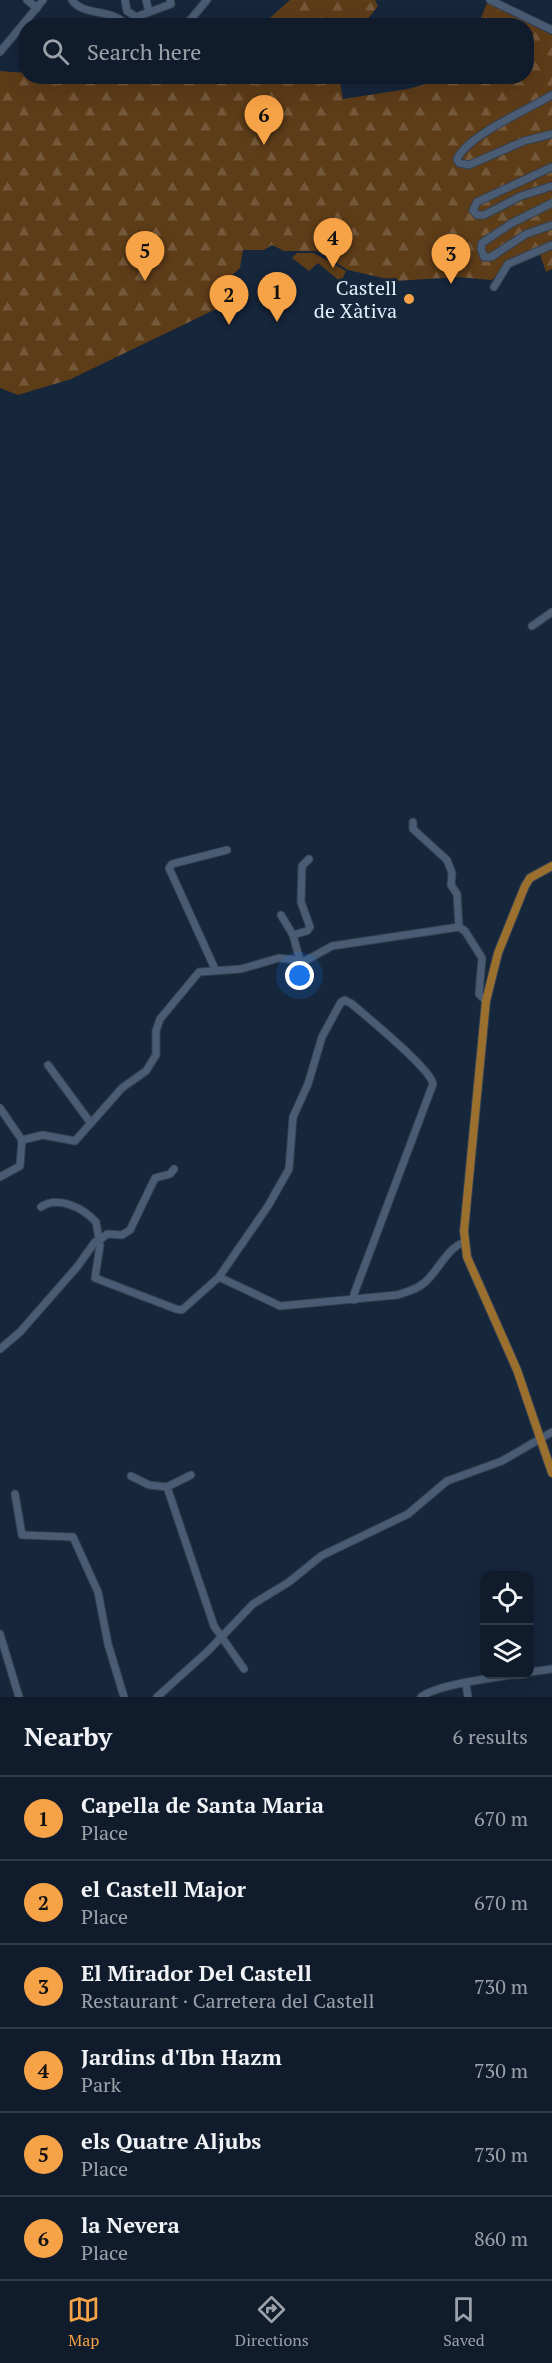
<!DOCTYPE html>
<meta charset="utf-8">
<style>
body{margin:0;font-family:"PT Serif",serif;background:#1e2938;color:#f1f3f6}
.controls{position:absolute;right:18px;bottom:18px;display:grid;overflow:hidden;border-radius:12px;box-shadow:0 6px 24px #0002}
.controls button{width:54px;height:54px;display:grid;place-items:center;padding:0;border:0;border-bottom:2px solid #303a48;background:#101c2c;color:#f1f3f6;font:30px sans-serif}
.you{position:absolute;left:300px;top:976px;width:21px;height:21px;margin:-15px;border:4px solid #fff;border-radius:50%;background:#1a73e8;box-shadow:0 0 0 9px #1a73e833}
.badge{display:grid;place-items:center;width:39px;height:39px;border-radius:50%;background:#f6a246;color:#111;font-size:20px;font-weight:700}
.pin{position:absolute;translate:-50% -50px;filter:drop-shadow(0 2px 3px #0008)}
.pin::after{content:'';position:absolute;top:32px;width:21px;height:18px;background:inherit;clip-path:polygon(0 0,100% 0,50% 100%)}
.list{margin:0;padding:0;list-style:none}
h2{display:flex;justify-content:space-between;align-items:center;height:78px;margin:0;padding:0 24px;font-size:26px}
h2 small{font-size:20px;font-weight:400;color:#9ca1a9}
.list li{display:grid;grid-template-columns:39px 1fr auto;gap:18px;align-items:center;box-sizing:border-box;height:84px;padding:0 24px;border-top:2px solid #303a48}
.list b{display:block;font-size:22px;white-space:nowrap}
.list p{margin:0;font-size:20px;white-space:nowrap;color:#9ca1a9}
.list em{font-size:20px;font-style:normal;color:#9ca1a9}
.icon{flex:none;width:33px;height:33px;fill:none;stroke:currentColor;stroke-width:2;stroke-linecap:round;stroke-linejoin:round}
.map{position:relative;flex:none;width:552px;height:1697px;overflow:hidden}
.search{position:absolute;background:#101c2c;box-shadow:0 6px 24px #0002;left:18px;right:18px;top:18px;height:66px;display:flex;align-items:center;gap:15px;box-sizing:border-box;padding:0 21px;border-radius:24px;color:#9ca1a9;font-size:22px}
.sheet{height:582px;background:#101c2c}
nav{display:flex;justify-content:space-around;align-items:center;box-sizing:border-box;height:84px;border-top:2px solid #303a48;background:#101c2c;font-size:16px;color:#9ca1a9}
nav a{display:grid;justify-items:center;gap:3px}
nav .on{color:#f6a246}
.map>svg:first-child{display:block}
.forest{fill:url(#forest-firs)}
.garden{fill:#5d3c18}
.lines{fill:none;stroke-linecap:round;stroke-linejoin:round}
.minor-casing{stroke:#344051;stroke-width:9}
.major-casing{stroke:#344051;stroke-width:10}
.minor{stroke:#495c73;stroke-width:7}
.major{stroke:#9b702e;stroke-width:8}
.poi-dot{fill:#f6a246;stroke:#16263b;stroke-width:2}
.labels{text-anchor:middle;stroke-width:6;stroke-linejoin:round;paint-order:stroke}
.poi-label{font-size:20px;fill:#e3eefc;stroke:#16263b;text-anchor:end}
</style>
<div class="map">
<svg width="552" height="1697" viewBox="0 0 552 1697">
<defs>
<pattern id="forest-firs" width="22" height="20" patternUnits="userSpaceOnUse" patternTransform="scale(1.5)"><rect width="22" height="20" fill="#5d3c18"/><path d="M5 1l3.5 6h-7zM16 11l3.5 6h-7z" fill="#74583a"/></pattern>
</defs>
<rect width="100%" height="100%" fill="#16263b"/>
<g class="forest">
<polygon points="290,0 375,0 378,6 363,25 262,25"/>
<polygon points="487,3 552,35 552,269 546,272 538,249 505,263 497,276 491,280 457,277 396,281 348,270 317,251 284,251 272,245 264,250 243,250 240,268 222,284 222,310 214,310 71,379 18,395 0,388 0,71 25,73 26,76 339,77 343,99 408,89 451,77 526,76 526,26 478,25"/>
</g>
<polygon class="garden" points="297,253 314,253 346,271 343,277 345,281 342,283 318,263 309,271 292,258"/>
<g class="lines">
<defs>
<g id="minor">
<polyline points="27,0 37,8"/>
<path d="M72,0C83,17 116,8 126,26"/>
<polyline points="125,0 127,11 136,17 171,4 170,0"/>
<polyline points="146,0 149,12"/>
<polyline points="490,0 552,30"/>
<polyline points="185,26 207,0"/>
<polyline points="0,52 43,0"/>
<path d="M552,95C529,109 468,135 457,159L459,163L469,165L524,141L552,134"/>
<polyline points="552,167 477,202 473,210 477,215 484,215 521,196 552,186"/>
<polyline points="552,203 512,223 482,243 481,249 484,257 491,257 526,234 552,225"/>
<polyline points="494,287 508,264 552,245"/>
<polyline points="532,626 552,612"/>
<polyline points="413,822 413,829 447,860 452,873 451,885 457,894 459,927"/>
<polyline points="281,915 293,935 300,961"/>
<polyline points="293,935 307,931 310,927 301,902 302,866 309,859"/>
<polyline points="215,969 169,868 172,864 227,850"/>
<polyline points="48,1065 90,1122"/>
<polyline points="0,1108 22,1140"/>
<polyline points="0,1177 20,1166 22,1140 43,1135 75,1141 122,1088 146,1071 156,1055 156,1031 160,1019 199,972 241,969 279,958 305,961 332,946 459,927 465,931 482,958 479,994 486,1001"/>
<path d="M41,1207C58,1195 83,1208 96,1222L99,1239"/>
<polyline points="98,1242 107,1234 122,1235 130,1230 155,1178 170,1174 174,1169"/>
<path d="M219,1277L280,1306L397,1295C406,1292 416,1290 424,1283C438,1272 447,1247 465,1242"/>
<path d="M0,1349L20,1332L77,1267L95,1242L100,1245L95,1278L176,1309L182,1310L219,1277L268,1206L289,1169L293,1117L308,1084L322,1037L341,1002L345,1000L352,1004C368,1018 430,1068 433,1084L354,1294V1300"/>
<polyline points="191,1475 167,1487 214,1626 244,1669"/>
<polyline points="131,1476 149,1485 167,1487"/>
<polyline points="15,1494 22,1535 73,1537 98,1592 108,1644 124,1697"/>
<polyline points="0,1634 19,1697"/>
<polyline points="530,1672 552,1669"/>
<polyline points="466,1684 468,1697"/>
<polyline points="157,1697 208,1651 253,1604 289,1582 321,1556 408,1514 447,1481 502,1461 552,1432"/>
<path d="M421,1697C438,1684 494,1678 517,1674"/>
</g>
<polyline id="major" points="552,866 530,878 525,886 498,953 486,1001 464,1231 467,1257 517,1370 552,1473"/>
</defs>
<use href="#minor" class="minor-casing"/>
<use href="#major" class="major-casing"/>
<use href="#minor" class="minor"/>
<use href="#major" class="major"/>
</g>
<circle class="poi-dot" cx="409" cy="299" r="6"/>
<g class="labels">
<g class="poi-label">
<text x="397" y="295">Castell<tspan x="397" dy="23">de Xàtiva</tspan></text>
</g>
</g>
</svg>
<div class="controls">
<button><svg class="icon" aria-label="locate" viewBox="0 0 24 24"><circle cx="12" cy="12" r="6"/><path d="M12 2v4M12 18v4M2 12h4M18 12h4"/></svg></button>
<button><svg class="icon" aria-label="layers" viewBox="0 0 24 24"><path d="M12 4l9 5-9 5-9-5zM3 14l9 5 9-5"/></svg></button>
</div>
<div class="you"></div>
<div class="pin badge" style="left:277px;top:322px">1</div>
<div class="pin badge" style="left:229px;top:325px">2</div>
<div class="pin badge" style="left:451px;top:284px">3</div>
<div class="pin badge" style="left:333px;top:268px">4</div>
<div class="pin badge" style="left:145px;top:281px">5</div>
<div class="pin badge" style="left:264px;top:145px">6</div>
<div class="search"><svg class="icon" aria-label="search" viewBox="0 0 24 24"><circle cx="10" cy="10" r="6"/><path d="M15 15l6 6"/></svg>Search here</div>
</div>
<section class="sheet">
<h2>Nearby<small>6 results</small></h2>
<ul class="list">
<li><span class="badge">1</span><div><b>Capella de Santa Maria</b><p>Place</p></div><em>670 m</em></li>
<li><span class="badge">2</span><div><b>el Castell Major</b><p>Place</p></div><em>670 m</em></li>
<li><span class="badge">3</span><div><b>El Mirador Del Castell</b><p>Restaurant · Carretera del Castell</p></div><em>730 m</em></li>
<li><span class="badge">4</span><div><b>Jardins d'Ibn Hazm</b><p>Park</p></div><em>730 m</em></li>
<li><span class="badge">5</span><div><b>els Quatre Aljubs</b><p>Place</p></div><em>730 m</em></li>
<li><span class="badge">6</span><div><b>la Nevera</b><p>Place</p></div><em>860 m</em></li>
</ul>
</section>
<nav>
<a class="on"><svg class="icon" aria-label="map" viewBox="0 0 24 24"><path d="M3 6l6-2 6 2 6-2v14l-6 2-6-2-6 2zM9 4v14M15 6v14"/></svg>Map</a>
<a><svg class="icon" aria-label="directions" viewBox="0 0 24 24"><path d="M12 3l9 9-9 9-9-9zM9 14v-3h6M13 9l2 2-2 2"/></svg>Directions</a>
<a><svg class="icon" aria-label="saved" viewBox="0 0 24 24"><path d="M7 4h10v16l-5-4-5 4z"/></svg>Saved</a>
</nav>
